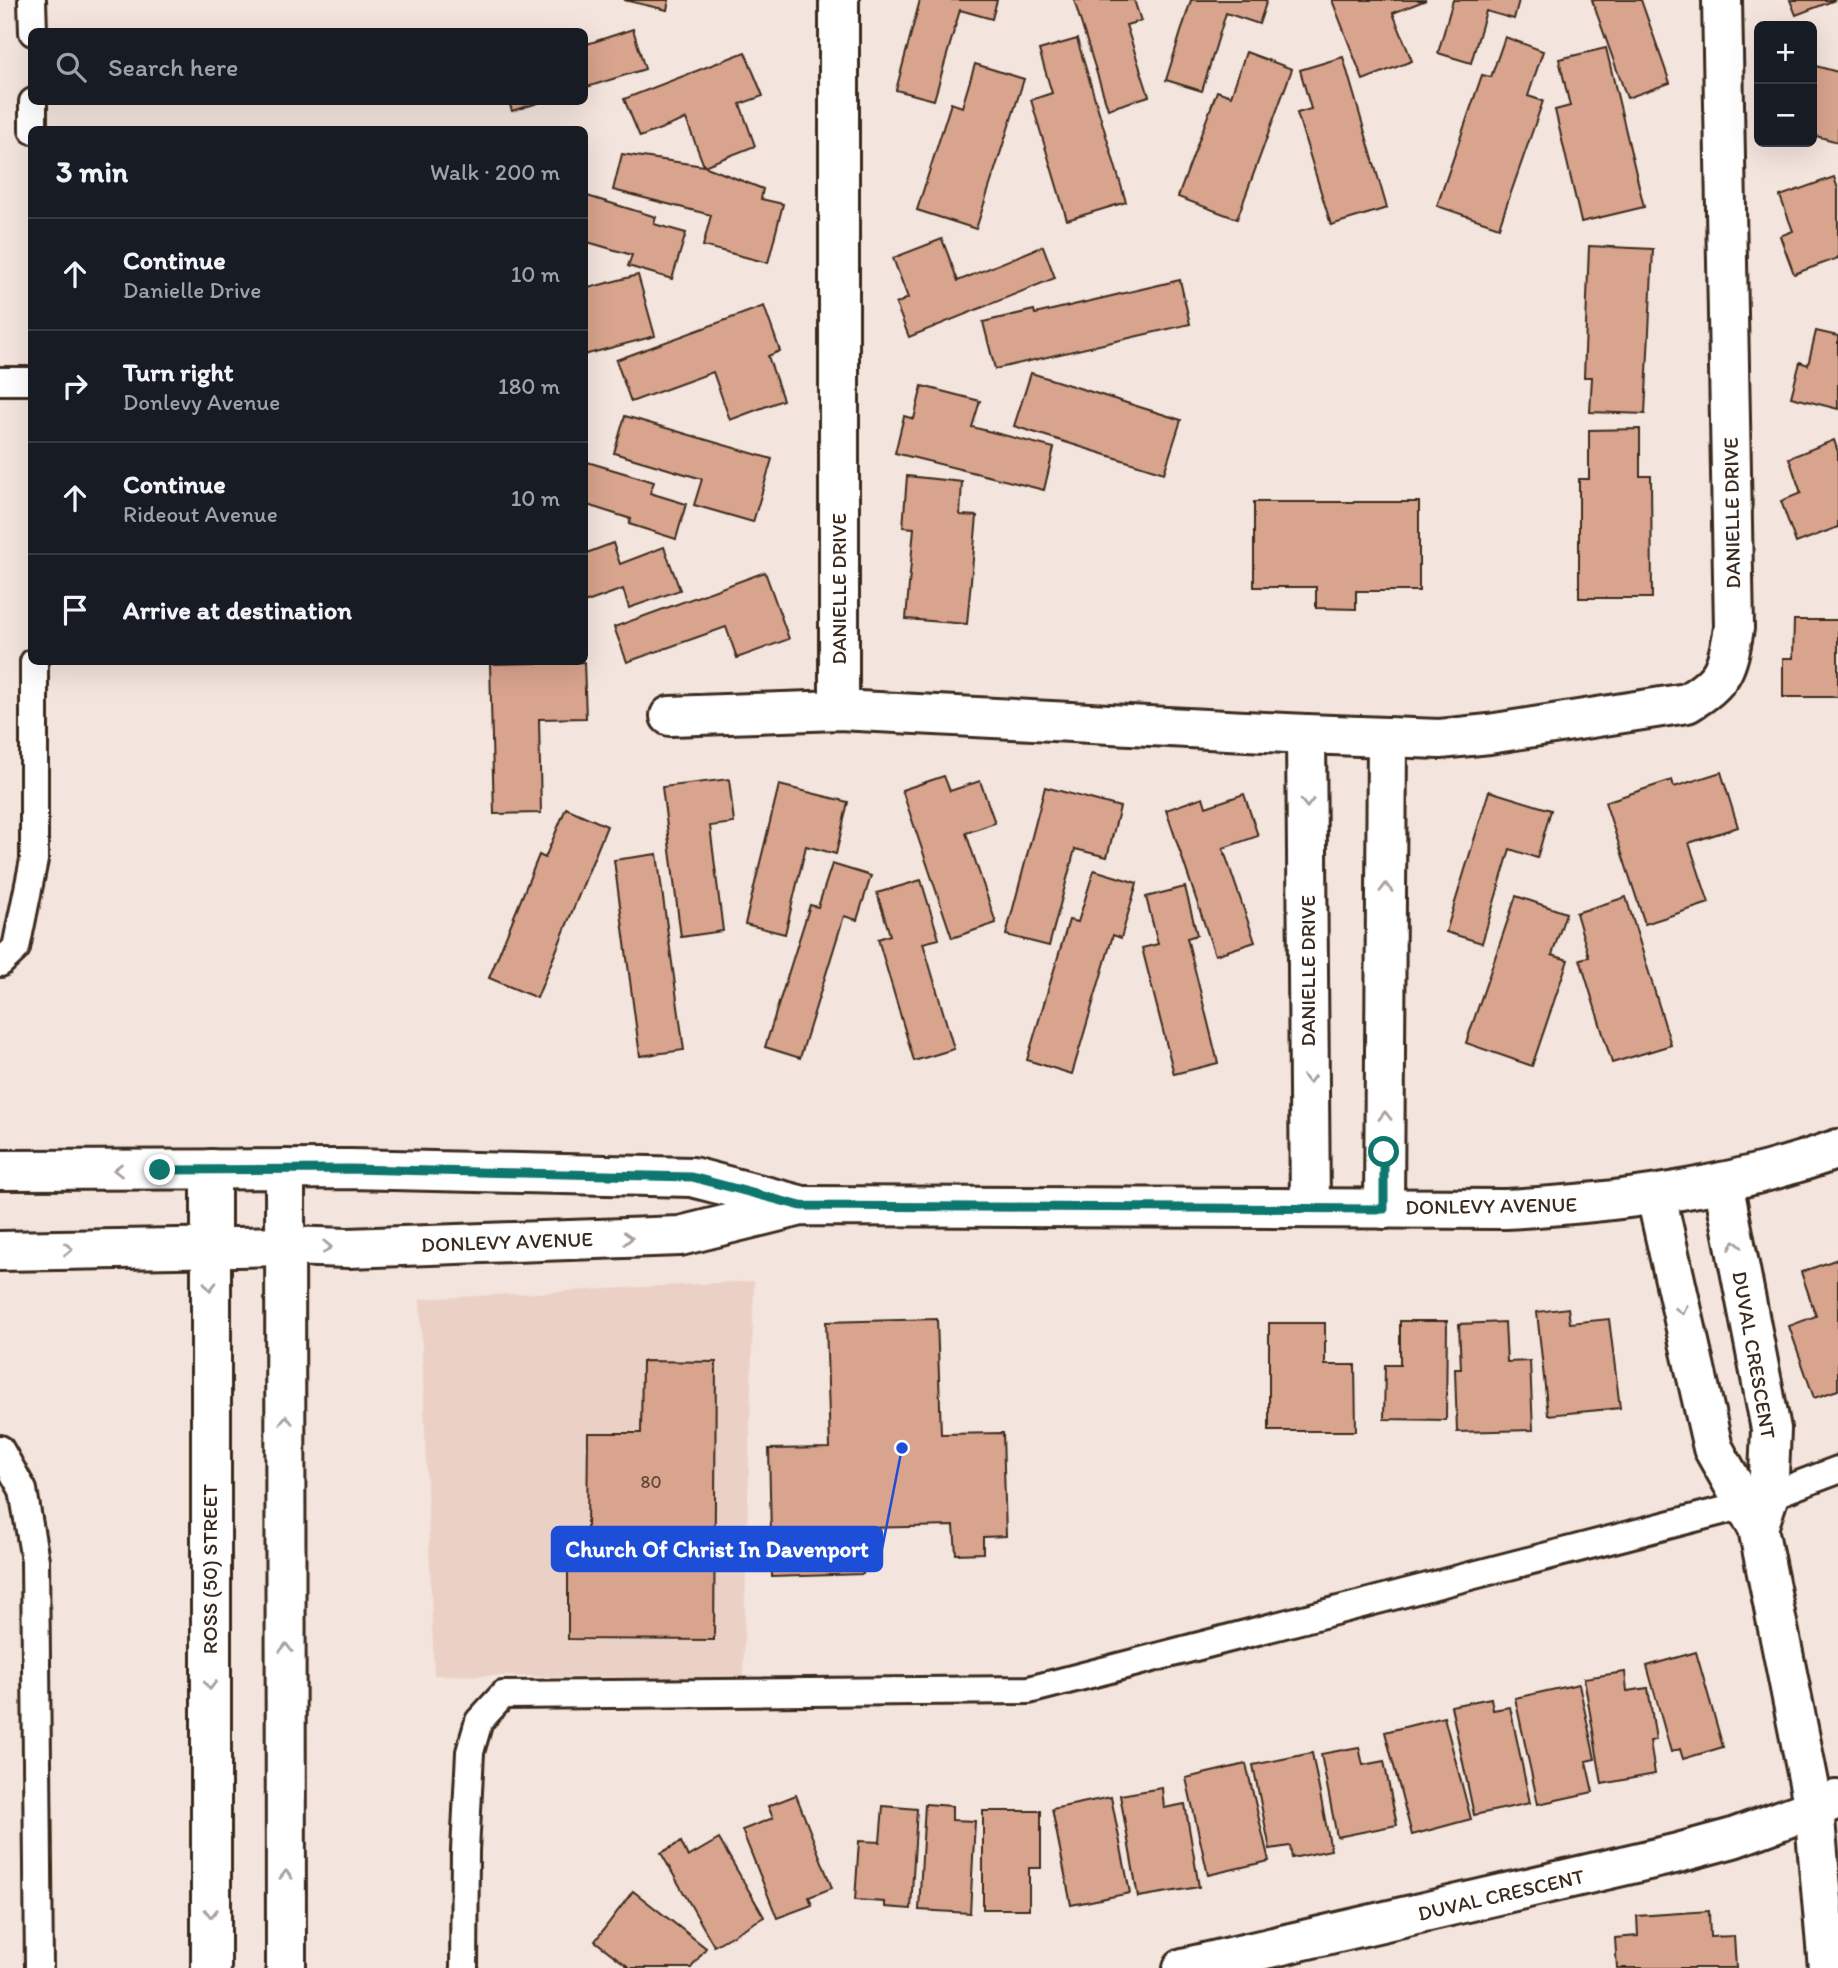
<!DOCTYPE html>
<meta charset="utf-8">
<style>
body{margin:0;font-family:Itim,sans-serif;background:#242831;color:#f1f3f6}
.controls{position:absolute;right:21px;top:21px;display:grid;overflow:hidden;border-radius:10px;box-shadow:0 7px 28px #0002}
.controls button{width:63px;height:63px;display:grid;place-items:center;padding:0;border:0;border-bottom:2px solid #363941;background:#171b24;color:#f1f3f6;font:35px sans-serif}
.stop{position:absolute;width:21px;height:21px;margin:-16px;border:5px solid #0f766e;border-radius:50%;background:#fff}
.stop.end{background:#0f766e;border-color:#fff;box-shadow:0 2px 7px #0008}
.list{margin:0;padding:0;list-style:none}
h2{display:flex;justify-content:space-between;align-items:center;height:91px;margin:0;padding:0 28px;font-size:30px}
h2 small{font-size:23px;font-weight:400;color:#9ea1a6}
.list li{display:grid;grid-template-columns:46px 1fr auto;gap:21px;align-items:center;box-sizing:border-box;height:112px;padding:0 28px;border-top:2px solid #363941}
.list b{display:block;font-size:26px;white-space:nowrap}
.list p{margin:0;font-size:23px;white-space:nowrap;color:#9ea1a6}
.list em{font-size:23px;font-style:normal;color:#9ea1a6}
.icon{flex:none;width:38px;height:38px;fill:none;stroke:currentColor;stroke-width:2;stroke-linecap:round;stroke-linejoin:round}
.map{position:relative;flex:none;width:1838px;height:1968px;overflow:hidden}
.search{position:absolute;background:#171b24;box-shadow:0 7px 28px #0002;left:28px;top:28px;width:560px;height:77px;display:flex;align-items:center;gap:18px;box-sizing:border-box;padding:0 24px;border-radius:10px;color:#9ea1a6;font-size:26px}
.panel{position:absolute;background:#171b24;box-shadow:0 7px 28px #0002;left:28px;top:126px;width:560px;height:539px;border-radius:10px}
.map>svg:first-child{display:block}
.built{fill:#ebd1c5}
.building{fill:#d8a48d;stroke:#3b2a1e;stroke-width:2}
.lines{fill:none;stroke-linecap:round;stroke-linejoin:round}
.lane-casing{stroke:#3b2a1e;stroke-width:32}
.street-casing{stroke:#3b2a1e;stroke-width:44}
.secondary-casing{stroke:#3b2a1e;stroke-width:44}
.lane{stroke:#fff;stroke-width:26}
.street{stroke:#fff;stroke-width:38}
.secondary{stroke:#fff;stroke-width:38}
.oneway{stroke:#a79f9a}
.route{stroke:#0f766e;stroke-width:9}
.labels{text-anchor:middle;stroke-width:7;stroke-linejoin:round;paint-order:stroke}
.number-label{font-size:18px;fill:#62483a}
.street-label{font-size:21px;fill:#3b2a1e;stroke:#fff}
.leader{fill:none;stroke:#1d4ed8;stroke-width:2.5}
.callout-dot{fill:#1d4ed8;stroke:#fff;stroke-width:2.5}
.callout{fill:#1d4ed8;stroke:#1d4ed8;stroke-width:2.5}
.callout-label{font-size:23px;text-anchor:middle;font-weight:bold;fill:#fff}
</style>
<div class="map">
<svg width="1838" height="1968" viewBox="0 0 1838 1968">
<rect width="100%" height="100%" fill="#f3e4dd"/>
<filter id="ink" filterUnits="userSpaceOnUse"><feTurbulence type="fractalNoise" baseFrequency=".0143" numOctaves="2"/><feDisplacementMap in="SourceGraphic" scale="14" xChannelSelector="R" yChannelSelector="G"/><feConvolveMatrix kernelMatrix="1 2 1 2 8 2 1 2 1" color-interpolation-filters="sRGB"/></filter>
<g filter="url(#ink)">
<polygon class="built" points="754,1281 743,1680 434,1675 420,1299"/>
<g class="building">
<polygon points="624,0 669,0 667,10"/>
<polygon points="920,0 997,0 992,19 960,10 934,100 896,90"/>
<polygon points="1074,0 1134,0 1141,21 1126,25 1149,96 1108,109"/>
<polygon points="1191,0 1267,0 1259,24 1226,13 1202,91 1166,80"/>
<polygon points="1332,0 1426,0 1393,13 1412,61 1363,80"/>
<polygon points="1453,0 1519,0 1514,19 1486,11 1471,63 1438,53"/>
<polygon points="1592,0 1641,0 1670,83 1627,98"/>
<polygon points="1790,0 1835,0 1796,15"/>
<polygon points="633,29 645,69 584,88 584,45"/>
<polygon points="1505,37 1543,51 1528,96 1543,101 1499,227 1437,206 1482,75 1491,77"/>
<polygon points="1077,39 1126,202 1067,220 1031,100 1052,93 1039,50"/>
<polygon points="1606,48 1644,207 1581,222 1555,110 1570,106 1559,59"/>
<polygon points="745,52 763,96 740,104 755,146 704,166 686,119 640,137 624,99"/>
<polygon points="1246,52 1292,69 1237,219 1178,197 1217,91 1231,96"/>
<polygon points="1343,57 1387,208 1331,225 1297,113 1311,109 1300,70"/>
<polygon points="975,64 1024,79 976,229 917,210 951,103 962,107"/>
<polygon points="1812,65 1838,72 1838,142 1812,135"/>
<polygon points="509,102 541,102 512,111"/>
<polygon points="622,154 704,166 763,189 761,199 783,204 768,263 703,246 711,215 613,190"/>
<polygon points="1834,177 1838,189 1838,258 1794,274 1780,236 1793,231 1780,196"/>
<polygon points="584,195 656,217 654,224 686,233 672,279 628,266 632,255 584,241"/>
<polygon points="942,239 958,281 1043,246 1055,278 909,337 896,304 908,298 893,258"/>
<polygon points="1589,246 1653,249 1645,414 1590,412 1592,377 1584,377"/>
<polygon points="638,275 655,336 584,355 584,289"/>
<polygon points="1180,280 1190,324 995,369 983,322 1034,310 1035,314"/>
<polygon points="764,306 780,351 768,356 783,400 730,420 713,372 631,402 616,360"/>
<polygon points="1816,331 1838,336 1838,409 1791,397 1800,362 1808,365"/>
<polygon points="1031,373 1181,420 1164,473 1014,426"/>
<polygon points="922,386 980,401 972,427 1054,448 1044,490 895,453 904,416 914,419"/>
<polygon points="625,416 772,459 753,522 694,505 702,479 614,453"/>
<polygon points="1640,429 1640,476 1651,476 1652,598 1579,598 1579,479 1589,479 1589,430"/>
<polygon points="1834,440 1838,452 1838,527 1796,543 1781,501 1801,493 1789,458"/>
<polygon points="584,461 654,482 650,493 686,504 676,539 629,524 631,519 584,504"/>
<polygon points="907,476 962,482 960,515 977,516 967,624 906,619 914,528 903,527"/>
<polygon points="1254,502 1419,502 1419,591 1356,591 1356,609 1316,608 1316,587 1254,587"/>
<polygon points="613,543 620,564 664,547 680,590 629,608 623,589 584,603 584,554"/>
<polygon points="765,572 789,639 737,658 726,627 627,662 614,627"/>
<polygon points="1794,620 1838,620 1838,697 1783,697 1783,658 1793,658"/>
<polygon points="584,662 586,718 539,719 541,813 494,814 490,664"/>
<polygon points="1721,772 1738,827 1689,843 1709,903 1645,924 1605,802 1672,780 1674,787"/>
<polygon points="944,776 950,791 980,781 995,823 966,833 996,923 952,938 902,790"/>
<polygon points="729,779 734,823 710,826 723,931 681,937 662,787"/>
<polygon points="779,785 848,802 836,854 806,846 785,934 745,924"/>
<polygon points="1045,787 1120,807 1107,857 1075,849 1049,946 1006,935"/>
<polygon points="1489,791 1551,810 1537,858 1510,849 1482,943 1446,932"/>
<polygon points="1244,794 1258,836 1223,848 1255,942 1215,955 1166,810 1203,797 1206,807"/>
<polygon points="566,808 607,826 537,998 489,978 539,855 545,858"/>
<polygon points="657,854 684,1050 640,1056 614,860"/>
<polygon points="832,864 871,876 857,920 844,916 800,1058 765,1047 810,905 818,907"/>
<polygon points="1094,870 1137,883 1121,938 1113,935 1072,1074 1027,1060 1069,920 1078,922"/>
<polygon points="921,880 939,939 923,943 954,1049 914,1061 878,939 890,935 877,893"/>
<polygon points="1185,887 1197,935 1187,938 1218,1063 1174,1074 1142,948 1158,944 1146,897"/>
<polygon points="1516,896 1566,913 1552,955 1568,960 1532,1066 1466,1043"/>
<polygon points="1626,897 1671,1045 1612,1063 1580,959 1589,957 1576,913"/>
<polygon points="1838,1259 1838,1390 1814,1398 1789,1326 1816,1316 1801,1272"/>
<polygon points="1568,1308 1570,1323 1609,1319 1620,1408 1548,1415 1537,1312"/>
<polygon points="937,1319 941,1434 1003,1433 1006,1536 983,1537 983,1553 956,1554 954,1526 862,1528 863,1574 772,1577 769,1449 830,1448 826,1322"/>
<polygon points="1400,1321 1447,1321 1446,1420 1384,1419 1385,1365 1400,1365"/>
<polygon points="1505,1322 1507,1362 1530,1361 1533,1430 1457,1432 1455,1369 1461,1369 1459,1324"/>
<polygon points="1269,1323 1325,1323 1325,1365 1355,1365 1356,1431 1269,1431"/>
<polygon points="642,1361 716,1362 714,1640 568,1639 568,1531 587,1531 588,1433 641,1433"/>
<polygon points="1696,1652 1723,1747 1683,1759 1680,1749 1671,1752 1647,1666"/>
<polygon points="1625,1672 1627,1691 1648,1688 1656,1740 1650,1741 1655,1774 1602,1784 1584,1678"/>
<polygon points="1579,1684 1595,1759 1586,1761 1593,1792 1538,1804 1515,1698"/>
<polygon points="1491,1698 1493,1710 1510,1707 1530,1803 1474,1815 1451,1706"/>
<polygon points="1444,1717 1471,1819 1412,1835 1385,1732"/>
<polygon points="1359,1747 1363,1765 1384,1761 1397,1825 1337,1837 1321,1754"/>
<polygon points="1312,1753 1331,1850 1292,1858 1290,1846 1270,1849 1253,1765"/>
<polygon points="1246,1764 1269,1861 1208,1875 1186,1778"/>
<polygon points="1162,1788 1164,1808 1185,1804 1199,1887 1138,1897 1120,1795"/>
<polygon points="796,1795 832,1888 809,1897 812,1905 777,1918 742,1830 773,1818 768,1806"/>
<polygon points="1111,1797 1130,1893 1071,1905 1052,1809"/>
<polygon points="925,1804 952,1806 952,1820 975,1821 970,1913 919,1910"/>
<polygon points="883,1806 917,1809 911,1909 885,1907 885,1902 855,1900 859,1841 880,1842"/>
<polygon points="983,1811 1041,1811 1041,1868 1029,1868 1029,1909 983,1909"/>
<polygon points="719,1839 764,1917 714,1946 661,1853 681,1842 688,1857"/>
<polygon points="633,1891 706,1948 691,1968 630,1968 595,1941"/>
<polygon points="1709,1911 1710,1937 1734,1936 1736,1968 1617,1968 1615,1938 1638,1936 1637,1916"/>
</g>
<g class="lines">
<defs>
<g id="lane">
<polyline points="32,0 33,32"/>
<polyline points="33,102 33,130"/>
<polyline points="0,381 32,381"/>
<polyline points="0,963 16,948 34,860 34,662"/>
<polyline points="0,1449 23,1490 35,1560 39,1968"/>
<polyline points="464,1968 465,1851 470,1752 479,1721 503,1695 1029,1690 1745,1505 1838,1470"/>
</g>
<g id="street">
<polyline points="839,710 839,0"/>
<path d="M670,716L839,710L1306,734L1440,739L1489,734L1687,703C1724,681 1727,669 1734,628L1722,0"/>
<polyline points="1306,734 1310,1207"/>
<polyline points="1723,1182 1771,1429 1768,1498 1758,1528"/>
<polyline points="1656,1196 1713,1448 1758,1528 1814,1808 1828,1968"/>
<polyline points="1384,1209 1387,738"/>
<polyline points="1183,1968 1674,1854 1733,1838 1836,1800"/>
</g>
<g id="secondary">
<polyline points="285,1169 286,1968"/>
<polyline points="0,1170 350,1169 692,1177 799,1205"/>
<path d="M0,1251L286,1246L348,1248L680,1236L801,1206L1505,1209C1618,1203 1731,1188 1838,1149"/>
<polyline points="211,1968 211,1169"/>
</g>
</defs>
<use href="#lane" class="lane-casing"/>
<use href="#street" class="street-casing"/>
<use href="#secondary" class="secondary-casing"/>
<use href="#lane" class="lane"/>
<use href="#street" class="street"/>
<use href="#secondary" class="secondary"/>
</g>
<defs><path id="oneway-chevron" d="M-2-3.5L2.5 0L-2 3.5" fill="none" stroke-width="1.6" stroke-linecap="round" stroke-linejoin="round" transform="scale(1.75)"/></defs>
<g class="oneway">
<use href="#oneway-chevron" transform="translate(1307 803) rotate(90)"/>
<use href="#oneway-chevron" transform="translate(1386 888) rotate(-90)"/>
<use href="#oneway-chevron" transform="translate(1309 1079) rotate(89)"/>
<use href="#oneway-chevron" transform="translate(1385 1116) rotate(-90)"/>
<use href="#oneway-chevron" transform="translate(118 1170) rotate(180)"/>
<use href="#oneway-chevron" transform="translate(628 1238) rotate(-2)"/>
<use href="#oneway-chevron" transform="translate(1735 1245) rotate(-101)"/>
<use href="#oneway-chevron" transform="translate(327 1247) rotate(2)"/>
<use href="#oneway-chevron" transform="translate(68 1249) rotate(-1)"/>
<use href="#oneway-chevron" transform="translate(210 1286) rotate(90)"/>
<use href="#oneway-chevron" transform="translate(1682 1310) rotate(77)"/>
<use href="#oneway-chevron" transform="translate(286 1420) rotate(-90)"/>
<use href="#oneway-chevron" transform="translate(286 1648) rotate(-90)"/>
<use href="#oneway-chevron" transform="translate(210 1685) rotate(90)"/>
<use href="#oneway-chevron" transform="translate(286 1875) rotate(-90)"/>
<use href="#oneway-chevron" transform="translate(211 1913) rotate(90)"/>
</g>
</g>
<g class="lines" filter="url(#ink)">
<polyline class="route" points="160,1170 350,1169 692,1177 801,1206 1384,1209 1384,1152"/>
</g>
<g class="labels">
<g class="number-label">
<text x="651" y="1488">80</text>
</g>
<g class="street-label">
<text transform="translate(1732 513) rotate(-91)" y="7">DANIELLE DRIVE</text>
<text transform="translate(839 589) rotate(-90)" y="7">DANIELLE DRIVE</text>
<text transform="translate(1308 971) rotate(-90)" y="7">DANIELLE DRIVE</text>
<text transform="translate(1491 1206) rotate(-1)" y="7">DONLEVY AVENUE</text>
<text transform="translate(507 1242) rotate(-2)" y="7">DONLEVY AVENUE</text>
<text transform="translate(1754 1355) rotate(80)" y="7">DUVAL CRESCENT</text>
<text transform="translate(210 1569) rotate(-90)" y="7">ROSS (50) STREET</text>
<text transform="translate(1501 1895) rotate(-13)" y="7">DUVAL CRESCENT</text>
</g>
</g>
<path class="leader" d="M902 1448L882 1549"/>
<circle class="callout-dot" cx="902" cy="1448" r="7"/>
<rect class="callout" x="552" y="1527" width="330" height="44" rx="7"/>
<g class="callout-label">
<text x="717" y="1557">Church Of Christ In Davenport</text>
</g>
</svg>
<div class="controls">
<button>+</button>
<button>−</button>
</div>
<div class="stop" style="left:1384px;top:1152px"></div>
<div class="stop end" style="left:160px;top:1170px"></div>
<div class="search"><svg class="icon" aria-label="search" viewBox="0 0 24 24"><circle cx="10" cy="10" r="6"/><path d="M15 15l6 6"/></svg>Search here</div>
<section class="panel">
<h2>3 min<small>Walk · 200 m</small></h2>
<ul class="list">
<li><svg class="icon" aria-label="ahead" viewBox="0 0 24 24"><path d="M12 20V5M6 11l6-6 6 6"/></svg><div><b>Continue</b><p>Danielle Drive</p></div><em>10 m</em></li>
<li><svg class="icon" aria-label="right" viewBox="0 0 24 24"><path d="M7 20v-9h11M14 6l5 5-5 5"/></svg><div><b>Turn right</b><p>Donlevy Avenue</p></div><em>180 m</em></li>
<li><svg class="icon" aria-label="ahead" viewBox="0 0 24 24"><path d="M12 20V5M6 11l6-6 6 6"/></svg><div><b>Continue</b><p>Rideout Avenue</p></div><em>10 m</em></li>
<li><svg class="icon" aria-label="arrive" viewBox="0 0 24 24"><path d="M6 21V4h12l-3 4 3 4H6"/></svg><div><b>Arrive at destination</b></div></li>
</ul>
</section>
</div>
